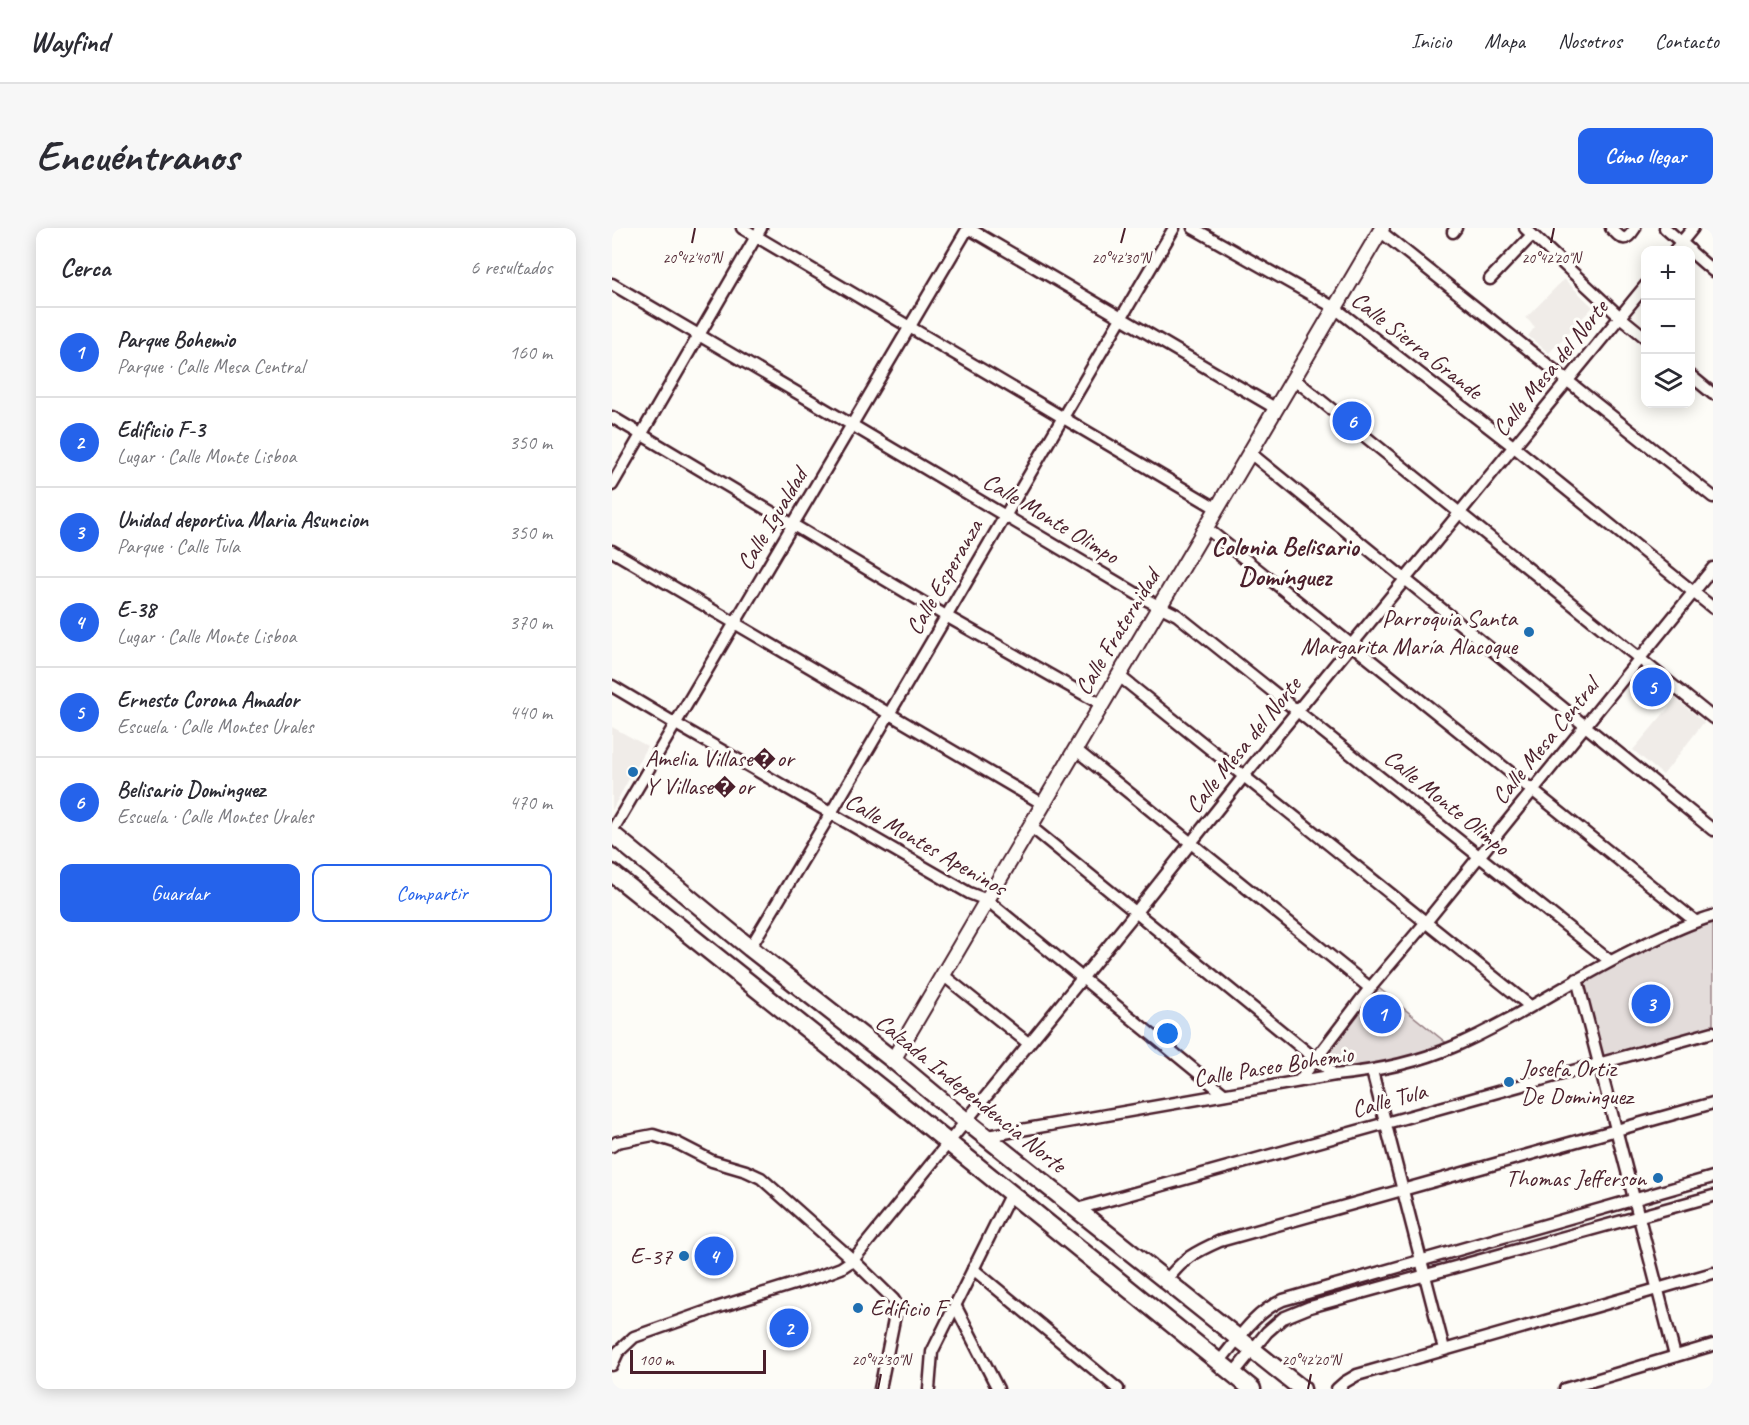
<!DOCTYPE html>
<html lang="es">
<meta charset="utf-8">
<style>
body{margin:0;font-family:Caveat,sans-serif;background:#f7f7f7;color:#2b2b33}
.controls{position:absolute;right:18px;top:18px;display:grid;overflow:hidden;border-radius:12px;box-shadow:0 3px 15px #0003}
.controls button{width:54px;height:54px;display:grid;place-items:center;padding:0;border:0;border-bottom:2px solid #e1e1e2;background:#fff;color:#2b2b33;font:30px sans-serif}
.scale{position:absolute;left:18px;bottom:15px;width:136px;box-sizing:border-box;padding-left:6px;border:3px solid #4a1f2b;border-top:0;font-size:16px;line-height:21px;white-space:nowrap;color:#4a1f2b;-webkit-text-stroke:4px #fdfcf7;paint-order:stroke}
.you{position:absolute;left:556px;top:806px;width:21px;height:21px;margin:-15px;border:4px solid #fff;border-radius:50%;background:#1a73e8;box-shadow:0 0 0 9px #1a73e833}
.badge{display:grid;place-items:center;width:39px;height:39px;border-radius:50%;background:#2563eb;color:#fff;font-size:20px;font-weight:700}
.pin{position:absolute;translate:-50% -50%;border:3px solid #fff;box-shadow:0 2px 6px #0006}
.list{margin:0;padding:0;list-style:none}
h2{display:flex;justify-content:space-between;align-items:center;height:78px;margin:0;padding:0 24px;font-size:26px}
h2 small{font-size:20px;font-weight:400;color:#7c7c81}
.list li{display:grid;grid-template-columns:39px 1fr auto;gap:18px;align-items:center;box-sizing:border-box;height:90px;padding:0 24px;border-top:2px solid #e1e1e2}
.list b{display:block;font-size:22px;white-space:nowrap}
.list p{margin:0;font-size:20px;white-space:nowrap;color:#7c7c81}
.list em{font-size:20px;font-style:normal;color:#7c7c81}
.actions{display:flex;gap:12px;padding:18px 24px}
.actions a{flex:1;padding:14px 0;border:2px solid #2563eb;border-radius:12px;text-align:center;font-size:21px;color:#2563eb}
.actions .main{background:#2563eb;color:#fff}
.icon{flex:none;width:33px;height:33px;fill:none;stroke:currentColor;stroke-width:2;stroke-linecap:round;stroke-linejoin:round}
.map{position:relative;flex:none;width:1101px;height:1161px;overflow:hidden;border-radius:12px}
header{display:flex;align-items:center;gap:36px;box-sizing:border-box;height:84px;padding:0 30px;background:#fff;border-bottom:2px solid #e1e1e2}
header strong{font-size:28px}
nav{display:flex;gap:33px;margin-inline-start:auto;font-size:21px}
.intro{display:flex;align-items:center;justify-content:space-between;box-sizing:border-box;height:144px;padding:0 36px}
h1{margin:0;font-size:42px}
.button{padding:15px 27px;border-radius:12px;background:#2563eb;color:#fff;font-size:21px;font-weight:700}
main{display:flex;gap:36px;padding:0 36px}
aside{flex:1;background:#fff;border-radius:12px;box-shadow:0 3px 15px #0003}
.map>svg:first-child{display:block}
.built{fill:#f0ece8}
.green{fill:#e3dcda;stroke:#967e82;stroke-width:1.5}
.lines{fill:none;stroke-linecap:round;stroke-linejoin:round}
.minor-casing{stroke:#4a1f2b;stroke-width:15}
.tertiary-casing{stroke:#4a1f2b;stroke-width:18}
.primary-casing{stroke:#4a1f2b;stroke-width:21}
.minor{stroke:#fdfcf7;stroke-width:10}
.tertiary{stroke:#fdfcf7;stroke-width:14}
.primary{stroke:#fdfcf7;stroke-width:16}
.ticks{fill:none;stroke:#4a1f2b;stroke-width:2}
.poi-dot{fill:#1f6fb2;stroke:#fdfcf7;stroke-width:2}
.labels{text-anchor:middle;stroke-width:6;stroke-linejoin:round;paint-order:stroke}
.street-label{font-size:24px;fill:#4a1f2b;stroke:#fdfcf7}
.poi-label{font-size:24px;fill:#4a1f2b;stroke:#fdfcf7;text-anchor:end}
.neighbourhood-label{font-size:26px;font-weight:bold;fill:#4a1f2b;stroke:#fdfcf7}
.ticks-label{font-size:15px;text-anchor:middle;fill:#4a1f2b;stroke:#fdfcf7;stroke-width:6;stroke-linejoin:round;paint-order:stroke}
</style>
<header>
<strong>Wayfind</strong>
<nav><a>Inicio</a><a>Mapa</a><a>Nosotros</a><a>Contacto</a></nav>
</header>
<div class="intro"><h1>Encuéntranos</h1><a class="button">Cómo llegar</a></div>
<main>
<aside>
<h2>Cerca<small>6 resultados</small></h2>
<ul class="list">
<li><span class="badge">1</span><div><b>Parque Bohemio</b><p>Parque · Calle Mesa Central</p></div><em>160 m</em></li>
<li><span class="badge">2</span><div><b>Edificio F-3</b><p>Lugar · Calle Monte Lisboa</p></div><em>350 m</em></li>
<li><span class="badge">3</span><div><b>Unidad deportiva Maria Asuncion</b><p>Parque · Calle Tula</p></div><em>350 m</em></li>
<li><span class="badge">4</span><div><b>E-38</b><p>Lugar · Calle Monte Lisboa</p></div><em>370 m</em></li>
<li><span class="badge">5</span><div><b>Ernesto Corona Amador</b><p>Escuela · Calle Montes Urales</p></div><em>440 m</em></li>
<li><span class="badge">6</span><div><b>Belisario Dominguez</b><p>Escuela · Calle Montes Urales</p></div><em>470 m</em></li>
</ul>
<div class="actions"><a class="main">Guardar</a><a>Compartir</a></div>
</aside>
<div class="map">
<svg width="1101" height="1161" viewBox="0 0 1101 1161">
<rect width="100%" height="100%" fill="#fdfcf7"/>
<filter id="ink" filterUnits="userSpaceOnUse"><feTurbulence type="fractalNoise" baseFrequency=".0167" numOctaves="2"/><feDisplacementMap in="SourceGraphic" scale="12" xChannelSelector="R" yChannelSelector="G"/><feConvolveMatrix kernelMatrix="1 2 1 2 8 2 1 2 1" color-interpolation-filters="sRGB"/></filter>
<g filter="url(#ink)">
<g class="built">
<polygon points="952,51 981,79 937,125 916,108 923,99 914,90"/>
<polygon points="1064,471 1092,494 1051,547 1021,522"/>
<polygon points="0,499 35,518 0,582"/>
</g>
<g class="green">
<polygon points="1101,695 1101,800 992,829 985,808 972,753 1085,699"/>
<polygon points="763,757 838,818 792,833 723,843 712,828"/>
</g>
<g class="lines">
<defs>
<g id="minor">
<polyline points="130,0 604,280"/>
<polyline points="356,0 663,180"/>
<polyline points="581,0 723,80 901,218 1101,380"/>
<polyline points="913,0 1007,88 1034,110"/>
<path d="M999,0C1010,11 1013,16 1023,0"/>
<polyline points="1053,0 1078,22"/>
<polyline points="768,3 1101,269"/>
<polyline points="841,4 844,0"/>
<polyline points="1063,22 1081,0"/>
<polyline points="1078,23 1101,43"/>
<polyline points="878,51 920,7"/>
<polyline points="0,56 240,197 535,372 565,387 998,733"/>
<polyline points="1078,147 1101,166"/>
<polyline points="681,150 1101,490"/>
<polyline points="0,189 334,388 489,476"/>
<polyline points="637,224 1101,602"/>
<polyline points="0,257 149,0"/>
<polyline points="593,299 1083,693"/>
<polyline points="0,323 431,576"/>
<polyline points="506,447 918,778"/>
<polyline points="0,458 64,496 357,665 375,672 612,866"/>
<polyline points="463,521 758,760"/>
<polyline points="418,598 723,847"/>
<polyline points="0,603 356,0"/>
<polyline points="138,720 219,585 562,0"/>
<polyline points="331,747 416,815"/>
<polyline points="965,751 1063,1128"/>
<polyline points="760,843 832,1121"/>
<polyline points="687,853 758,760 814,694 1101,340"/>
<path d="M375,908L723,847C765,843 804,835 843,818C907,790 965,748 1029,718C1053,707 1076,695 1101,688"/>
<polyline points="0,918 5,914 41,907 63,914 100,933 134,943 149,950 241,1032 281,1071 285,1077 268,1161"/>
<polyline points="465,981 1101,804"/>
<polyline points="361,1041 506,1161"/>
<path d="M554,1053C572,1030 581,1025 608,1013L1101,875"/>
<polyline points="343,1077 386,1161"/>
<path d="M607,1134C627,1110 642,1085 671,1072L1101,949"/>
<polyline points="0,1137 6,1124 22,1109 104,1080 208,1048 229,1040 241,1032 524,684 632,548 1034,57"/>
<polyline points="621,1146 655,1104 671,1090 698,1079 1101,968"/>
<polyline points="317,1161 320,1124 399,965"/>
<polyline points="725,1161 733,1154 745,1147 1101,1045"/>
<polyline points="953,1161 1101,1117"/>
</g>
<polyline id="tertiary" points="281,832 770,0"/>
<g id="primary">
<polyline points="0,606 138,720 281,832 354,893 690,1161"/>
<polyline points="0,645 295,881 640,1161"/>
</g>
</defs>
<use href="#minor" class="minor-casing"/>
<use href="#tertiary" class="tertiary-casing"/>
<use href="#primary" class="primary-casing"/>
<use href="#minor" class="minor"/>
<use href="#tertiary" class="tertiary"/>
<use href="#primary" class="primary"/>
</g>
</g>
<path class="ticks" d="M80,15L83,0M509,15L513,0M939,15L942,0M266,1161L269,1146M696,1161L699,1146"/>
<g class="poi-dot">
<circle cx="917" cy="404" r="6"/>
<circle cx="21" cy="544" r="6"/>
<circle cx="897" cy="854" r="6"/>
<circle cx="1046" cy="950" r="6"/>
<circle cx="72" cy="1028" r="6"/>
<circle cx="246" cy="1080" r="6"/>
</g>
<g class="labels">
<g class="street-label">
<text transform="translate(805 117) rotate(38)" y="8">Calle Sierra Grande</text>
<text transform="translate(938 140) rotate(-51)" y="8">Calle Mesa del Norte</text>
<text transform="translate(439 290) rotate(31)" y="8">Calle Monte Olimpo</text>
<text transform="translate(160 291) rotate(-59)" y="8">Calle Igualdad</text>
<text transform="translate(332 349) rotate(-60)" y="8">Calle Esperanza</text>
<text transform="translate(505 404) rotate(-59)" y="8">Calle Fraternidad</text>
<text transform="translate(933 513) rotate(-51)" y="8">Calle Mesa Central</text>
<text transform="translate(631 517) rotate(-51)" y="8">Calle Mesa del Norte</text>
<text transform="translate(835 574) rotate(39)" y="8">Calle Monte Olimpo</text>
<text transform="translate(314 616) rotate(30)" y="8">Calle Montes Apeninos</text>
<text transform="translate(661 838) rotate(-9)" y="8">Calle Paseo Bohemio</text>
<text transform="translate(359 865) rotate(39)" y="8">Calzada Independencia Norte</text>
<text transform="translate(777 872) rotate(-15)" y="8">Calle Tula</text>
</g>
<g class="poi-label">
<text x="905" y="398">Parroquia Santa<tspan x="905" dy="28">Margarita María Alacoque</tspan></text>
<text x="33" y="538" text-anchor="start">Amelia Villase�or<tspan x="33" dy="28">Y Villase�or</tspan></text>
<text x="909" y="848" text-anchor="start">Josefa Ortiz<tspan x="909" dy="28">De Dominguez</tspan></text>
<text x="1034" y="958">Thomas Jefferson</text>
<text x="60" y="1036">E-37</text>
<text x="258" y="1088" text-anchor="start">Edificio F</text>
</g>
<g class="neighbourhood-label">
<text x="673" y="327">Colonia Belisario<tspan x="673" dy="30">Domínguez</tspan></text>
</g>
</g>
<g class="ticks-label">
<text x="80" y="35">20°42'40"N</text>
<text x="509" y="35">20°42'30"N</text>
<text x="939" y="35">20°42'20"N</text>
<text x="269" y="1137">20°42'30"N</text>
<text x="699" y="1137">20°42'20"N</text>
</g>
</svg>
<div class="controls">
<button>+</button>
<button>−</button>
<button><svg class="icon" aria-label="layers" viewBox="0 0 24 24"><path d="M12 4l9 5-9 5-9-5zM3 14l9 5 9-5"/></svg></button>
</div>
<div class="scale">100 m</div>
<div class="you"></div>
<div class="pin badge" style="left:770px;top:786px">1</div>
<div class="pin badge" style="left:177px;top:1100px">2</div>
<div class="pin badge" style="left:1039px;top:776px">3</div>
<div class="pin badge" style="left:102px;top:1028px">4</div>
<div class="pin badge" style="left:1040px;top:459px">5</div>
<div class="pin badge" style="left:740px;top:193px">6</div>
</div>
</main>
